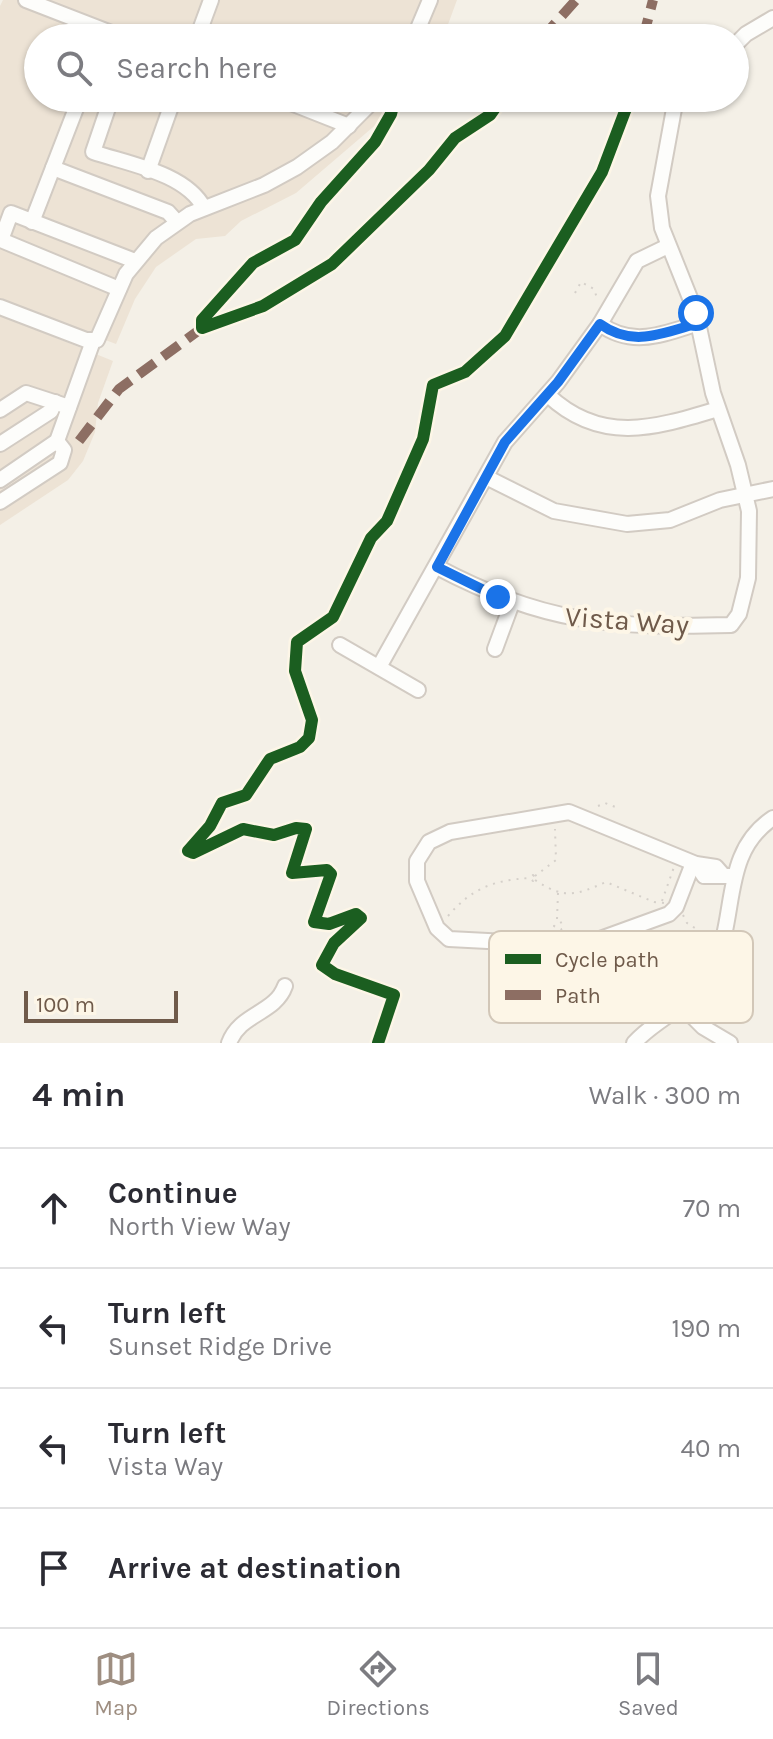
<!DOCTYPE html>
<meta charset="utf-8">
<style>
body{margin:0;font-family:Karla,sans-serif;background:#f2f2f3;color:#2b2b33}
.scale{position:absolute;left:24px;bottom:20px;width:154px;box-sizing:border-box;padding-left:8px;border:4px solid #6f5a4a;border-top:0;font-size:22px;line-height:28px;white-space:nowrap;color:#6f5a4a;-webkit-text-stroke:6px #fdf6e7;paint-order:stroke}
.stop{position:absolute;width:24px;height:24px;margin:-18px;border:6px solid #1a73e8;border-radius:50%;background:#fff}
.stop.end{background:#1a73e8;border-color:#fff;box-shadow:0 2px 8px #0008}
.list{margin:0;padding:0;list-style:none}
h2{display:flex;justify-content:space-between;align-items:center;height:104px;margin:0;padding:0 32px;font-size:34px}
h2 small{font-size:26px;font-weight:400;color:#7c7c81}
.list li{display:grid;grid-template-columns:52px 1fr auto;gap:24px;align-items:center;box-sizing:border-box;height:120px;padding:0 32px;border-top:2px solid #e1e1e2}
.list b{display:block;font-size:30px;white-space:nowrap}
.list p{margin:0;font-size:26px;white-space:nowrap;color:#7c7c81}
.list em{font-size:26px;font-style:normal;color:#7c7c81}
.icon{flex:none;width:44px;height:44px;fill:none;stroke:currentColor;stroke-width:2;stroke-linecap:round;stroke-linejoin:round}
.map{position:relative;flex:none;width:773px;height:1043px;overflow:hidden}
.search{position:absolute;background:#fff;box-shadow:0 2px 6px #0004;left:24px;right:24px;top:24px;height:88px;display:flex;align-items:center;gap:20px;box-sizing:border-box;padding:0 28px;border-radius:44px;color:#7c7c81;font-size:30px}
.sheet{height:584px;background:#fff}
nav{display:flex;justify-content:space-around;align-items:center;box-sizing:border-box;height:112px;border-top:2px solid #e1e1e2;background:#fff;font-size:22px;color:#7c7c81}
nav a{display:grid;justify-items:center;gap:4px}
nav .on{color:#9e8e81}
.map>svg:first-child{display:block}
.residential{fill:#ede3d5}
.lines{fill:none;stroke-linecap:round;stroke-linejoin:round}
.minor-casing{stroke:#d2cbc3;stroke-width:18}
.path{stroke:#d5d0ca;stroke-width:2;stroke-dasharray:2 6;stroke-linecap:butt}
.minor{stroke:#fdfdfb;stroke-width:14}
.quiet{stroke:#8d6e63;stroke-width:10;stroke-dasharray:20 10;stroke-linecap:butt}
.cycleway-casing{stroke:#fdf6e7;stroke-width:17}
.cycleway{stroke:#1b5e20;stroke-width:12}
.route{stroke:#1a73e8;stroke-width:10}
.labels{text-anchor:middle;stroke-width:8;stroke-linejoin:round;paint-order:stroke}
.street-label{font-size:28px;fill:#6f5a4a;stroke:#fdf6e7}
.key{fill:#fdf6e7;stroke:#d2c7b8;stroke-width:2}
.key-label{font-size:22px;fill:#6f5a4a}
</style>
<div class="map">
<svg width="773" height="1043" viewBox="0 0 773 1043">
<rect width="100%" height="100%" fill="#f4f0e7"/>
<g class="residential">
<polygon points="3,0 457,0 443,38 38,38 38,98 407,98 296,193 241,221 225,236 196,239 156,267 135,299 116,344 0,300 0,6"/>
<polygon points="0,315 113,361 98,403 95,432 83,461 68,480 0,525"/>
</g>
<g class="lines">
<defs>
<g id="minor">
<polyline points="26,0 124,38"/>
<polyline points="197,38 211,0"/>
<polyline points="414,38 430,0"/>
<polyline points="735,45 746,34 773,18"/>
<path d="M109,98L111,99L93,152C128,164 186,173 204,208"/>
<polyline points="278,98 349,126"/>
<polyline points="53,168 168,212 177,222"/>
<polyline points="148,171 174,98"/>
<polyline points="32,222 80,98"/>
<polyline points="119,289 1,240 11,213 135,261"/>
<polyline points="0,307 86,340 97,340 126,274 156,238 190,214 264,185 297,167 332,142 376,98"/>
<path d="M600,324C633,348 663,334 699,323"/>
<path d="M548,395C601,445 655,428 718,409"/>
<polyline points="0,410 26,393 69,407"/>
<polyline points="0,444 51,411 55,402"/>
<polyline points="486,477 554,511 627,524 670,520 720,500 773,489"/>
<polyline points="0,480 57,441 93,341"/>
<polyline points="0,502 60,463 64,450 57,441"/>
<path d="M437,567C544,624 612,628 731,625L739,614L748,578L749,511L738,465L713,393L696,313L662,228L658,196L676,98"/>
<polyline points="340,645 418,690"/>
<polyline points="495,649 512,603"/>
<polyline points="379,667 505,442 558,382 600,324 637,261 668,246"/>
<polyline points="693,863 676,907 669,914 567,951 507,942 449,939 437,928 417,881 417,861 429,842 450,832 569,812 696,864 716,867 723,875"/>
<polyline points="696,864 704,876 731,876"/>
<polyline points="683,1007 703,1027 730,1043"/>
<path d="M229,1043C240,1013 275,1014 285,986"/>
<path d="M634,1043C660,1015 689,1010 710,973C740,921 718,855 773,818"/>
</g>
</defs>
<use href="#minor" class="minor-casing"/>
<g class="path">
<polyline points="575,293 581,282 594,289 598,301"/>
<polyline points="598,806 605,803 618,808"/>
<polygon points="533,875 536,878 533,881 530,878"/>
<polyline points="535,876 556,860 555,829"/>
<path d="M535,880C565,900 576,895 606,882L654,902L665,903"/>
<polyline points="558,893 557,919 562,922 554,926 561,929 564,936"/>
<polyline points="662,901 674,867"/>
<polyline points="683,915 687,923 695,928"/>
<path d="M448,916C472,888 494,880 530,878"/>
<polyline points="581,960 578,990 593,997 621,992 639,1024"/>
</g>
<use href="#minor" class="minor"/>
<g class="quiet">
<polyline points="542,38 576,0"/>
<polyline points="643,38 653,0"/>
<polyline points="79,441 119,389 202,328"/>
</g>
<defs>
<g id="cycleway">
<polyline points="395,98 391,114 375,142 321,202 295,240 253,263 202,320 202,328 263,306 332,264 429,170 455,138 490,115 502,98"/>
<polyline points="378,1043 394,995 335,974 322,965 334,943 361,918 356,914 329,924 314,922 331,874 327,870 292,873 306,829 296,828 274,835 243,829 193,853 188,851 210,826 222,803 246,795 270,759 300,747 309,738 312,720 295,671 297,642 333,617 371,538 387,521 423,439 433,385 465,372 505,336 602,172 630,98"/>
</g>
</defs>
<use href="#cycleway" class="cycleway-casing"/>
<use href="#cycleway" class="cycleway"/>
</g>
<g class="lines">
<path class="route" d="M498,597L437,567L505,442L558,382L600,324C633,348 663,333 699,323L696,313"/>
</g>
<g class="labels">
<g class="street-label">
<text transform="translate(627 620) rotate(4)" y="10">Vista Way</text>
</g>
</g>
<rect x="489" y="931" width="264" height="92" rx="12" class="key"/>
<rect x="505" y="954" width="36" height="10" fill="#1b5e20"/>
<rect x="505" y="990" width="36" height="10" fill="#8d6e63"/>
<g class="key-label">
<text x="555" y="967">Cycle path</text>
<text x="555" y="1003">Path</text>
</g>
</svg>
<div class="scale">100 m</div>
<div class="stop" style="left:696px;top:313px"></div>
<div class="stop end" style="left:498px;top:597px"></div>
<div class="search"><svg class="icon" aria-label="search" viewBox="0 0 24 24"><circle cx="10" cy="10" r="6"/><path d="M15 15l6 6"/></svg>Search here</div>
</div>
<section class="sheet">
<h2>4 min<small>Walk · 300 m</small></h2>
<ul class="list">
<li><svg class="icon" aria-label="ahead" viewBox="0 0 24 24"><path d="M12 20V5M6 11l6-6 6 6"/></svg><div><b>Continue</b><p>North View Way</p></div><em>70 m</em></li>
<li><svg class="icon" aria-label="left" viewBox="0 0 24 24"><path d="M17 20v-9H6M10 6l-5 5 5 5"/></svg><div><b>Turn left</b><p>Sunset Ridge Drive</p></div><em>190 m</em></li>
<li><svg class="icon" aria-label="left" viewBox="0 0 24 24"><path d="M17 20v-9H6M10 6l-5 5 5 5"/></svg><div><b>Turn left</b><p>Vista Way</p></div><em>40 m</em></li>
<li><svg class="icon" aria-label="arrive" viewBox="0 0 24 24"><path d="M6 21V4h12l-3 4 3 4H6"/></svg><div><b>Arrive at destination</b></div></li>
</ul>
</section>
<nav>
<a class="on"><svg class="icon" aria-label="map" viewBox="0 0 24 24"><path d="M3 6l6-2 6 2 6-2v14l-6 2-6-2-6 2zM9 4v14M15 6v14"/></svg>Map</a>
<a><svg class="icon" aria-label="directions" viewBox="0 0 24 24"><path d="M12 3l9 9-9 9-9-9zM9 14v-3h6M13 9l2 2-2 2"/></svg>Directions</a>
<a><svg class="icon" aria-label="saved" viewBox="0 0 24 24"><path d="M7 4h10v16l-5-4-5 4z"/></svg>Saved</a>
</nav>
